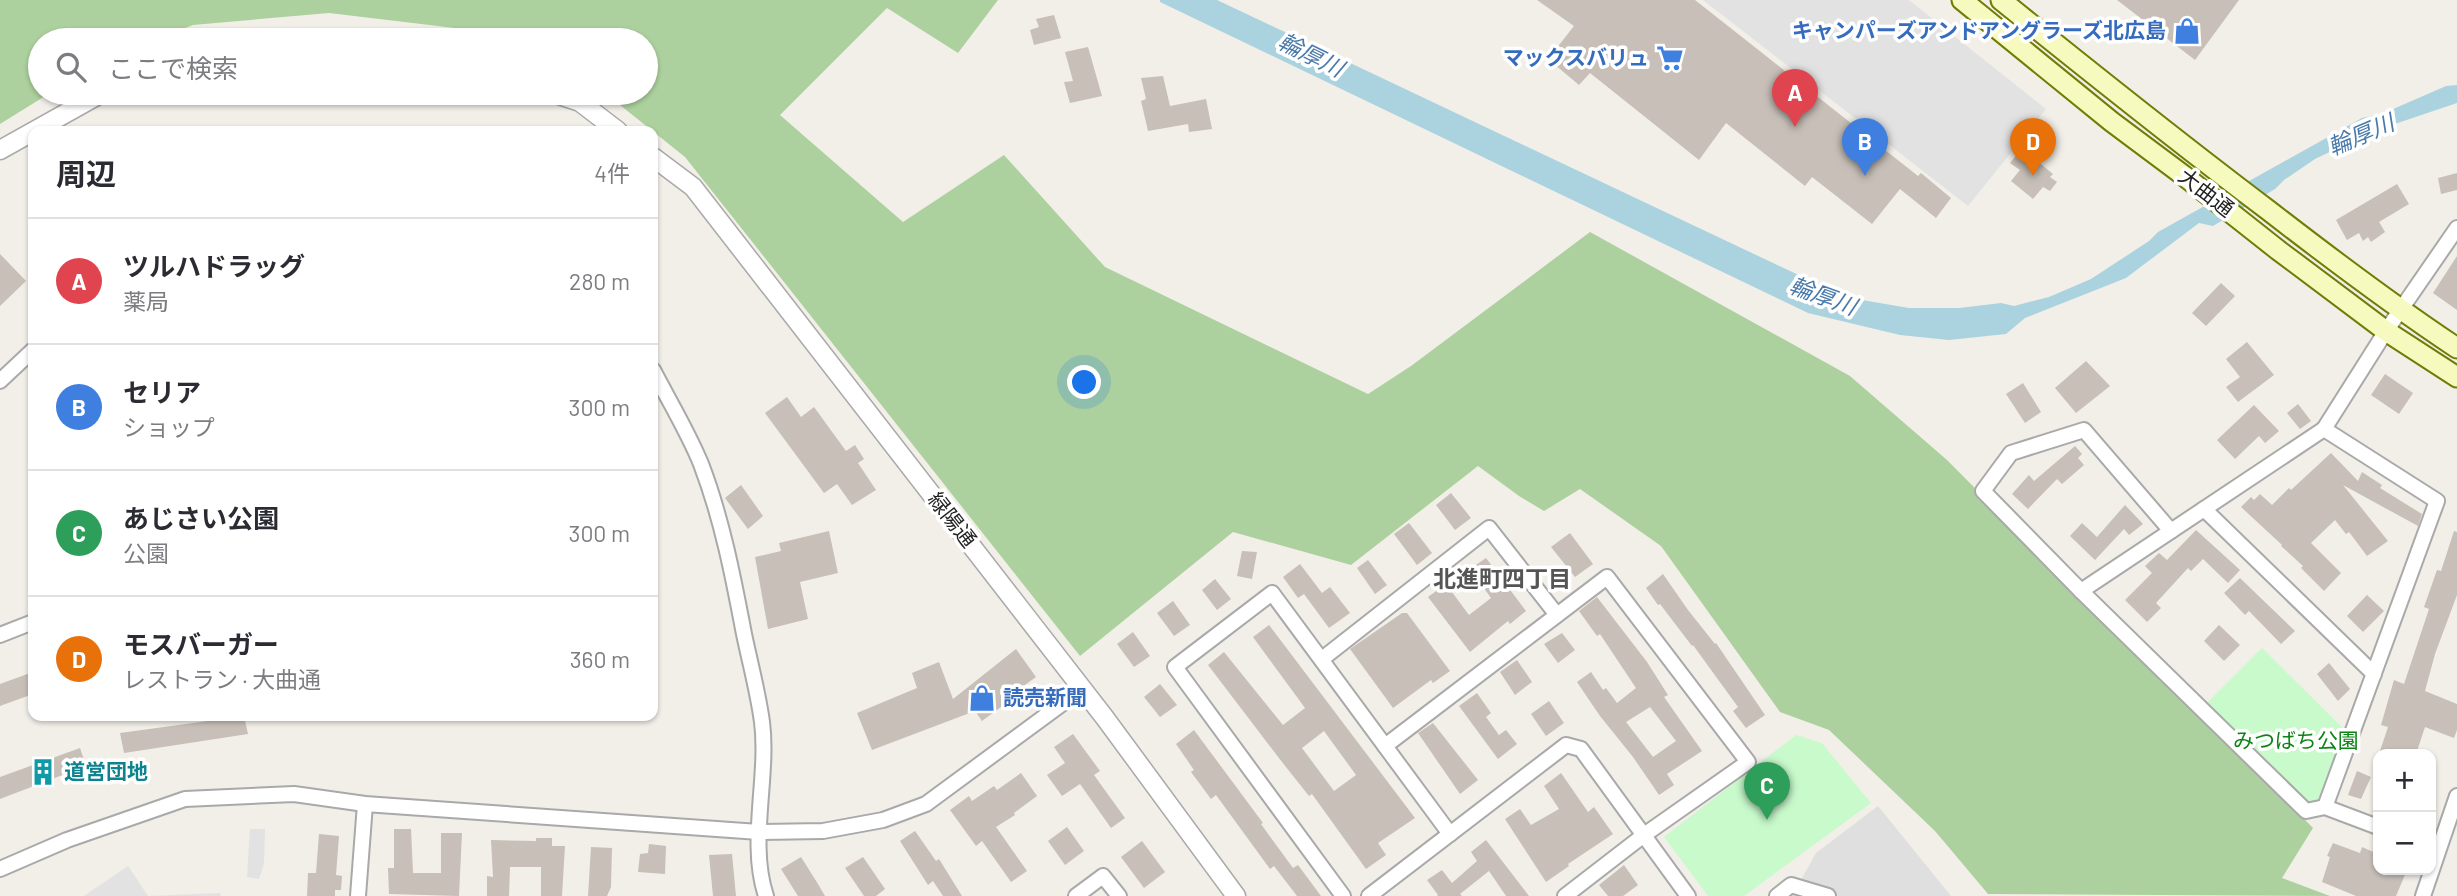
<!DOCTYPE html>
<html lang="ja">
<meta charset="utf-8">
<style>
body{margin:0;font-family:Barlow,"Noto Sans JP",sans-serif;background:#f7f7f7;color:#2b2b33}
.controls{position:absolute;right:21px;bottom:21px;display:grid;overflow:hidden;border-radius:14px;box-shadow:0 2px 5px #0004}
.controls button{width:63px;height:63px;display:grid;place-items:center;padding:0;border:0;border-bottom:2px solid #e1e1e2;background:#fff;color:#2b2b33;font:35px sans-serif}
.you{position:absolute;left:1085px;top:383px;width:24px;height:24px;margin:-18px;border:5px solid #fff;border-radius:50%;background:#1a73e8;box-shadow:0 0 0 10px #1a73e833}
.badge{display:grid;place-items:center;width:46px;height:46px;border-radius:50%;background:#db2777;color:#fff;font-size:23px;font-weight:700}
.pin{position:absolute;translate:-50% -58px;filter:drop-shadow(0 2px 4px #0008)}
.pin::after{content:'';position:absolute;top:37px;width:24px;height:21px;background:inherit;clip-path:polygon(0 0,100% 0,50% 100%)}
.list{margin:0;padding:0;list-style:none}
h2{display:flex;justify-content:space-between;align-items:center;height:91px;margin:0;padding:0 28px;font-size:30px}
h2 small{font-size:23px;font-weight:400;color:#7c7c81}
.list li{display:grid;grid-template-columns:46px 1fr auto;gap:21px;align-items:center;box-sizing:border-box;height:126px;padding:0 28px;border-top:2px solid #e1e1e2}
.list b{display:block;font-size:26px;white-space:nowrap}
.list p{margin:0;font-size:23px;white-space:nowrap;color:#7c7c81}
.list em{font-size:23px;font-style:normal;color:#7c7c81}
.icon{flex:none;width:38px;height:38px;fill:none;stroke:currentColor;stroke-width:2;stroke-linecap:round;stroke-linejoin:round}
.map{position:relative;flex:none;width:2457px;height:896px;overflow:hidden}
.search{position:absolute;background:#fff;box-shadow:0 2px 5px #0004;left:28px;top:28px;width:630px;height:77px;display:flex;align-items:center;gap:18px;box-sizing:border-box;padding:0 24px;border-radius:38px;color:#7c7c81;font-size:26px}
.panel{position:absolute;background:#fff;box-shadow:0 2px 5px #0004;left:28px;top:126px;width:630px;height:595px;border-radius:14px}
.map>svg:first-child{display:block}
.residential{fill:#e0dfdf}
.forest{fill:#add19e}
.park{fill:#c8facc}
.parking{fill:#e2e2e2}
.water{fill:#aad3df}
.building{fill:#c7bfb8;fill-rule:evenodd}
.lines{fill:none;stroke-linecap:round;stroke-linejoin:round}
.minor-casing{stroke:#a9a9a9;stroke-width:18}
.tertiary-casing{stroke:#a9a9a9;stroke-width:21}
.secondary-casing{stroke:#707d05;stroke-width:23}
.minor{stroke:#fff;stroke-width:14}
.tertiary{stroke:#fff;stroke-width:18}
.secondary{stroke:#f7fabf;stroke-width:19}
.labels{text-anchor:middle;stroke-width:7;stroke-linejoin:round;paint-order:stroke}
.shop-label{font-size:21px;font-weight:bold;fill:#366cbe;stroke:#fff;text-anchor:end}
.street-label{font-size:21px;fill:#222;stroke:#fff}
.park-label{font-size:21px;fill:#0c8416;stroke:#fff}
.culture-label{font-size:21px;font-weight:bold;fill:#0d838f;stroke:#fff;text-anchor:start}
.water-label{font-size:23px;font-style:italic;fill:#4a7aab;stroke:#fff}
.neighbourhood-label{font-size:23px;font-weight:bold;fill:#555;stroke:#fff}
</style>
<div class="map">
<svg width="2457" height="896" viewBox="0 0 2457 896">
<rect width="100%" height="100%" fill="#f2efe9"/>
<polygon class="residential" points="1878,806 1951,896 1792,896 1816,853"/>
<polygon class="forest" points="0,0 998,0 958,53 887,8 780,115 903,222 1004,155 1105,267 1368,394 1411,366 1590,232 1850,376 1947,460 2313,828 2282,878 2330,896 1988,894 1935,831 1829,730 1780,712 1661,546 1580,489 1544,511 1519,496 1478,466 1351,565 1233,532 1080,656 685,157 605,93 646,93 646,40 489,40 463,29 329,13 193,25 154,40 40,40 40,93 50,93 0,124"/>
<g class="park">
<polygon points="2262,648 2351,736 2325,807 2306,811 2201,709"/>
<polygon points="1796,735 1822,743 1871,803 1744,896 1708,896 1664,837"/>
</g>
<g class="parking">
<polygon points="1703,0 1909,0 2046,109 1968,206"/>
<polygon points="250,829 265,829 264,864 259,879 247,877"/>
<polygon points="128,866 148,896 220,893 221,896 84,896"/>
</g>
<polygon class="water" points="1160,0 1217,0 1828,289 1862,300 1909,308 1959,308 2001,303 2014,306 2049,297 2091,279 2149,241 2158,232 2362,118 2384,113 2446,86 2457,85 2457,103 2374,131 2315,159 2284,180 2275,189 2213,226 2199,223 2126,278 2025,318 2006,334 1949,340 1900,335 1808,313 1160,2"/>
<g class="building">
<polygon points="1537,0 1695,0 1918,176 1921,173 1951,198 1936,218 1900,189 1872,224 1812,177 1805,186 1726,123 1699,160 1590,73 1579,85 1548,59 1574,26"/>
<polygon points="2117,0 2239,0 2195,60"/>
<polygon points="1054,15 1061,38 1034,45 1030,30 1039,27 1036,19"/>
<polygon points="1088,47 1102,96 1070,103 1064,82 1073,81 1065,52"/>
<polygon points="1163,76 1170,106 1206,99 1212,129 1189,132 1188,124 1148,131 1141,101 1146,99 1141,78"/>
<polygon points="2019,152 2027,158 2030,155 2053,174 2050,177 2057,182 2050,191 2043,187 2033,199 2011,181 2020,170 2010,163"/>
<polygon points="2457,173 2457,190 2441,194 2438,178"/>
<polygon points="2397,184 2409,204 2379,222 2385,232 2371,242 2368,237 2363,241 2359,233 2347,240 2336,220"/>
<polygon points="0,254 26,281 0,306"/>
<polygon points="2457,256 2457,310 2433,293"/>
<polygon points="2221,283 2235,296 2206,326 2192,313"/>
<polygon points="2247,342 2274,375 2238,402 2226,387 2240,377 2226,359"/>
<polygon points="2086,361 2110,386 2076,413 2055,388"/>
<polygon points="2385,374 2413,393 2399,414 2371,395"/>
<polygon points="2023,383 2041,412 2025,423 2006,394"/>
<polygon points="787,397 801,417 814,407 846,451 855,445 864,459 858,463 876,490 852,505 837,484 824,493 765,413"/>
<polygon points="2298,404 2311,421 2300,429 2287,413"/>
<polygon points="2254,405 2279,431 2265,443 2259,436 2235,459 2217,440"/>
<polygon points="2075,446 2082,454 2078,458 2084,465 2062,484 2057,479 2028,509 2012,494 2029,475 2034,481"/>
<polygon points="2331,453 2358,481 2362,472 2382,485 2380,488 2422,514 2418,526 2343,485 2388,541 2367,556 2349,532 2346,534 2335,520 2311,543 2341,573 2324,591 2301,568 2303,566 2281,546 2282,545 2241,507 2251,497 2254,500 2260,494 2272,505 2289,488 2291,490"/>
<polygon points="741,485 763,516 748,529 725,498"/>
<polygon points="1451,493 1471,518 1455,530 1436,505"/>
<polygon points="2125,505 2143,524 2129,535 2124,529 2095,560 2070,536 2082,523 2097,537"/>
<polygon points="1409,523 1432,553 1417,565 1394,534"/>
<polygon points="2196,530 2240,570 2228,583 2203,559 2191,571 2188,568 2156,603 2161,608 2147,622 2125,600 2152,573 2145,566 2159,553 2167,560"/>
<polygon points="829,531 838,573 800,582 808,619 768,629 755,557 781,551 779,543"/>
<polygon points="2454,531 2457,532 2457,595 2435,654 2425,691 2457,704 2457,730 2454,738 2425,727 2416,754 2379,754 2388,727 2381,725 2394,680 2404,684 2429,609 2424,607 2437,570 2441,571"/>
<polygon points="1570,533 1593,564 1575,577 1551,547"/>
<polygon points="1242,551 1257,552 1252,579 1237,576"/>
<polygon points="1486,558 1526,611 1510,624 1508,621 1470,652 1428,597 1446,584 1469,615 1491,598 1470,569"/>
<polygon points="1368,560 1387,585 1375,594 1357,568"/>
<polygon points="1300,564 1322,593 1330,587 1350,613 1329,628 1304,594 1298,598 1283,577"/>
<polygon points="1663,574 1688,610 1715,644 1716,643 1765,715 1746,728 1733,711 1738,707 1693,645 1692,646 1660,604 1658,605 1646,588"/>
<polygon points="2240,578 2295,631 2281,644 2249,611 2245,615 2224,593"/>
<polygon points="1215,579 1231,599 1217,610 1202,590"/>
<polygon points="2367,595 2384,611 2363,632 2347,616"/>
<path d="M1597,597L1647,662L1668,695L1664,697L1702,751L1667,774L1674,785L1659,795L1633,757L1600,716L1577,682L1591,672L1603,690L1606,688L1617,703L1636,688L1600,634L1597,636L1579,611ZM1650,707L1676,741L1653,757L1626,722Z"/>
<polygon points="1173,601 1190,625 1174,636 1157,613"/>
<polygon points="1402,613 1407,613 1450,671 1433,683 1431,680 1393,708 1350,649"/>
<path d="M1269,625L1415,818L1378,843L1386,855L1366,869L1312,794L1309,796L1282,762L1208,665L1224,652L1283,725L1305,708L1253,637ZM1324,731L1356,775L1334,791L1302,748Z"/>
<polygon points="2219,625 2240,645 2224,661 2204,641"/>
<polygon points="1133,632 1150,656 1134,667 1117,644"/>
<polygon points="1562,633 1575,650 1558,663 1544,644"/>
<polygon points="1016,649 1036,677 1003,701 1005,704 982,721 975,711 872,750 857,713 917,688 912,673 939,662 953,699"/>
<polygon points="1517,660 1532,682 1515,695 1500,672"/>
<polygon points="2329,663 2350,689 2338,701 2317,674"/>
<polygon points="33,672 33,694 0,706 0,684"/>
<polygon points="1160,684 1177,705 1160,717 1144,697"/>
<polygon points="1477,693 1491,713 1486,717 1499,735 1506,730 1517,744 1498,759 1459,706"/>
<polygon points="1549,701 1564,723 1546,736 1531,714"/>
<polygon points="244,716 248,734 124,753 120,733"/>
<polygon points="1433,723 1478,780 1460,794 1418,733"/>
<polygon points="1194,730 1263,823 1261,824 1293,868 1298,865 1321,896 1297,896 1274,866 1270,869 1216,795 1211,799 1191,772 1194,770 1176,744"/>
<polygon points="1073,734 1100,771 1094,775 1125,818 1111,828 1080,784 1062,796 1047,775 1065,763 1054,747"/>
<polygon points="80,748 86,766 0,799 0,777"/>
<polygon points="2357,771 2371,777 2361,799 2348,795"/>
<polygon points="1021,773 1037,796 1014,813 1015,815 996,827 1027,871 1011,882 982,841 976,846 950,810 969,796 972,801 994,786 997,790"/>
<polygon points="1561,773 1588,812 1594,807 1613,834 1568,864 1569,866 1546,882 1505,819 1520,809 1531,825 1559,809 1544,786"/>
<polygon points="1067,827 1084,851 1065,865 1048,841"/>
<polygon points="394,829 411,829 413,873 441,873 441,833 462,833 459,896 389,894 388,868 394,868"/>
<polygon points="915,831 936,861 939,859 962,896 943,896 933,881 928,885 900,841"/>
<polygon points="319,834 339,836 336,875 342,876 341,890 335,890 335,896 307,896 308,873 316,873"/>
<polygon points="536,838 552,838 552,846 565,846 562,896 541,896 541,867 510,867 509,896 487,896 487,876 493,877 491,840 536,841"/>
<polygon points="1486,840 1529,896 1506,896 1489,871 1460,894 1462,896 1437,896 1438,895 1427,880 1442,870 1452,883 1477,861 1471,852"/>
<polygon points="1142,841 1165,872 1144,888 1121,857"/>
<polygon points="2333,843 2360,853 2362,847 2378,854 2378,870 2407,870 2396,896 2356,896 2322,882 2330,857 2327,856"/>
<polygon points="649,844 666,846 665,874 638,872 640,854 648,853"/>
<polygon points="591,847 612,848 611,887 607,896 588,896"/>
<polygon points="732,854 736,896 713,896 709,855"/>
<polygon points="801,857 818,884 825,896 798,896 781,869"/>
<polygon points="863,857 885,889 876,896 864,896 845,868"/>
<polygon points="1624,865 1638,885 1623,896 1608,896 1599,885"/>
</g>
<g class="lines">
<defs>
<g id="minor">
<path d="M653,370C669,401 688,432 701,464C722,519 733,576 744,634C750,663 758,692 762,722C769,777 748,843 766,896"/>
<polyline points="0,381 33,350"/>
<polyline points="2324,429 2386,331 2457,228"/>
<polyline points="2204,509 2374,674"/>
<polyline points="2171,531 2084,430 2011,453 1983,491 2081,591 2306,811 2325,807 2378,827"/>
<polyline points="2081,591 2324,429 2437,501 2325,807"/>
<polyline points="0,635 33,622"/>
<polyline points="1322,659 1489,528 1557,615"/>
<polyline points="1385,746 1607,577 1748,762 1644,835 1565,896"/>
<polyline points="0,869 67,840 185,799 294,794 365,804 759,832 823,831 883,820 926,804 1082,689"/>
<polyline points="358,896 365,804"/>
<polyline points="1076,896 1103,876 1119,896"/>
<polyline points="1343,896 1175,667 1272,593 1450,834"/>
<polyline points="1369,896 1566,745 1581,749 1688,896"/>
<polyline points="1777,896 1791,885 1828,896"/>
<polyline points="2423,896 2457,796"/>
</g>
<g id="tertiary">
<polyline points="553,93 580,102 618,131"/>
<polyline points="0,150 102,93"/>
<polyline points="653,157 693,187 1105,718 1236,896"/>
</g>
<g id="secondary">
<polyline points="1962,0 2112,122 2183,175 2278,250 2386,331 2457,377"/>
<path d="M2001,0C2089,71 2178,142 2268,210C2330,258 2392,305 2457,348"/>
</g>
</defs>
<use href="#minor" class="minor-casing"/>
<use href="#tertiary" class="tertiary-casing"/>
<use href="#secondary" class="secondary-casing"/>
<use href="#minor" class="minor"/>
<use href="#tertiary" class="tertiary"/>
<use href="#secondary" class="secondary"/>
</g>
<defs>
<symbol id="shop-bare" viewBox="-9 -9 18 18"><path d="M-5-2.5h2.3a2.7 3.5 0 0 1 5.4 0H5L5.5 6h-11ZM-1.5-2.5h3a1.5 2.3 0 0 0-3 0Z" fill="#3f7fe0" stroke="#fff" stroke-width="2.5" paint-order="stroke"/></symbol>
<symbol id="supermarket-bare" viewBox="-9 -9 18 18"><path d="M-6-5.5h2.5l.6 2H6L4.5 2H-2.5L-4.4-4H-6ZM-1.5 3.2a1.3 1.3 0 1 0 .1 0ZM3 3.2a1.3 1.3 0 1 0 .1 0Z" fill="#3f7fe0" stroke="#fff" stroke-width="2.5" paint-order="stroke"/></symbol>
<symbol id="building-bare" viewBox="-9 -9 18 18"><path d="M-4-6H4V6H1V3H-1V6H-4ZM-2.5-4.3h1.7v1.8h-1.7ZM.8-4.3h1.7v1.8H.8ZM-2.5-1h1.7V.8h-1.7ZM.8-1h1.7V.8H.8Z" fill="#0f9aa8" stroke="#fff" stroke-width="2.5" paint-order="stroke"/></symbol>
</defs>
<g fill-rule="evenodd">
<use href="#shop-bare" x="2168" y="12" width="38" height="38"/>
<use href="#supermarket-bare" x="1651" y="39" width="38" height="38"/>
<use href="#shop-bare" x="963" y="679" width="38" height="38"/>
<use href="#building-bare" x="24" y="753" width="38" height="38"/>
</g>
<g class="labels">
<g class="shop-label">
<text x="2166" y="38">キャンパーズアンドアングラーズ北広島</text>
<text x="1649" y="65">マックスバリュ</text>
<text x="1003" y="705" text-anchor="start">読売新聞</text>
</g>
<g class="street-label">
<text transform="translate(2206 193) rotate(38)" y="7">大曲通</text>
<text transform="translate(952 520) rotate(52)" y="7">緑陽通</text>
</g>
<g class="park-label">
<text x="2296" y="748">みつばち公園</text>
</g>
<g class="culture-label">
<text x="64" y="779">道営団地</text>
</g>
<g class="water-label">
<text transform="translate(1311 55) rotate(26)" y="8">輪厚川</text>
<text transform="translate(2361 135) rotate(-23)" y="8">輪厚川</text>
<text transform="translate(1823 296) rotate(20)" y="8">輪厚川</text>
</g>
<g class="neighbourhood-label">
<text x="1502" y="587">北進町四丁目</text>
</g>
</g>
</svg>
<div class="controls">
<button>+</button>
<button>−</button>
</div>
<div class="you"></div>
<div class="pin badge" style="left:1795px;top:127px;background:#e0444e">A</div>
<div class="pin badge" style="left:1865px;top:176px;background:#3f7fe0">B</div>
<div class="pin badge" style="left:1767px;top:820px;background:#2e9e5b">C</div>
<div class="pin badge" style="left:2033px;top:176px;background:#e8710a">D</div>
<div class="search"><svg class="icon" aria-label="search" viewBox="0 0 24 24"><circle cx="10" cy="10" r="6"/><path d="M15 15l6 6"/></svg>ここで検索</div>
<section class="panel">
<h2>周辺<small>4件</small></h2>
<ul class="list">
<li><span class="badge" style="background:#e0444e">A</span><div><b>ツルハドラッグ</b><p>薬局</p></div><em>280 m</em></li>
<li><span class="badge" style="background:#3f7fe0">B</span><div><b>セリア</b><p>ショップ</p></div><em>300 m</em></li>
<li><span class="badge" style="background:#2e9e5b">C</span><div><b>あじさい公園</b><p>公園</p></div><em>300 m</em></li>
<li><span class="badge" style="background:#e8710a">D</span><div><b>モスバーガー</b><p>レストラン · 大曲通</p></div><em>360 m</em></li>
</ul>
</section>
</div>
